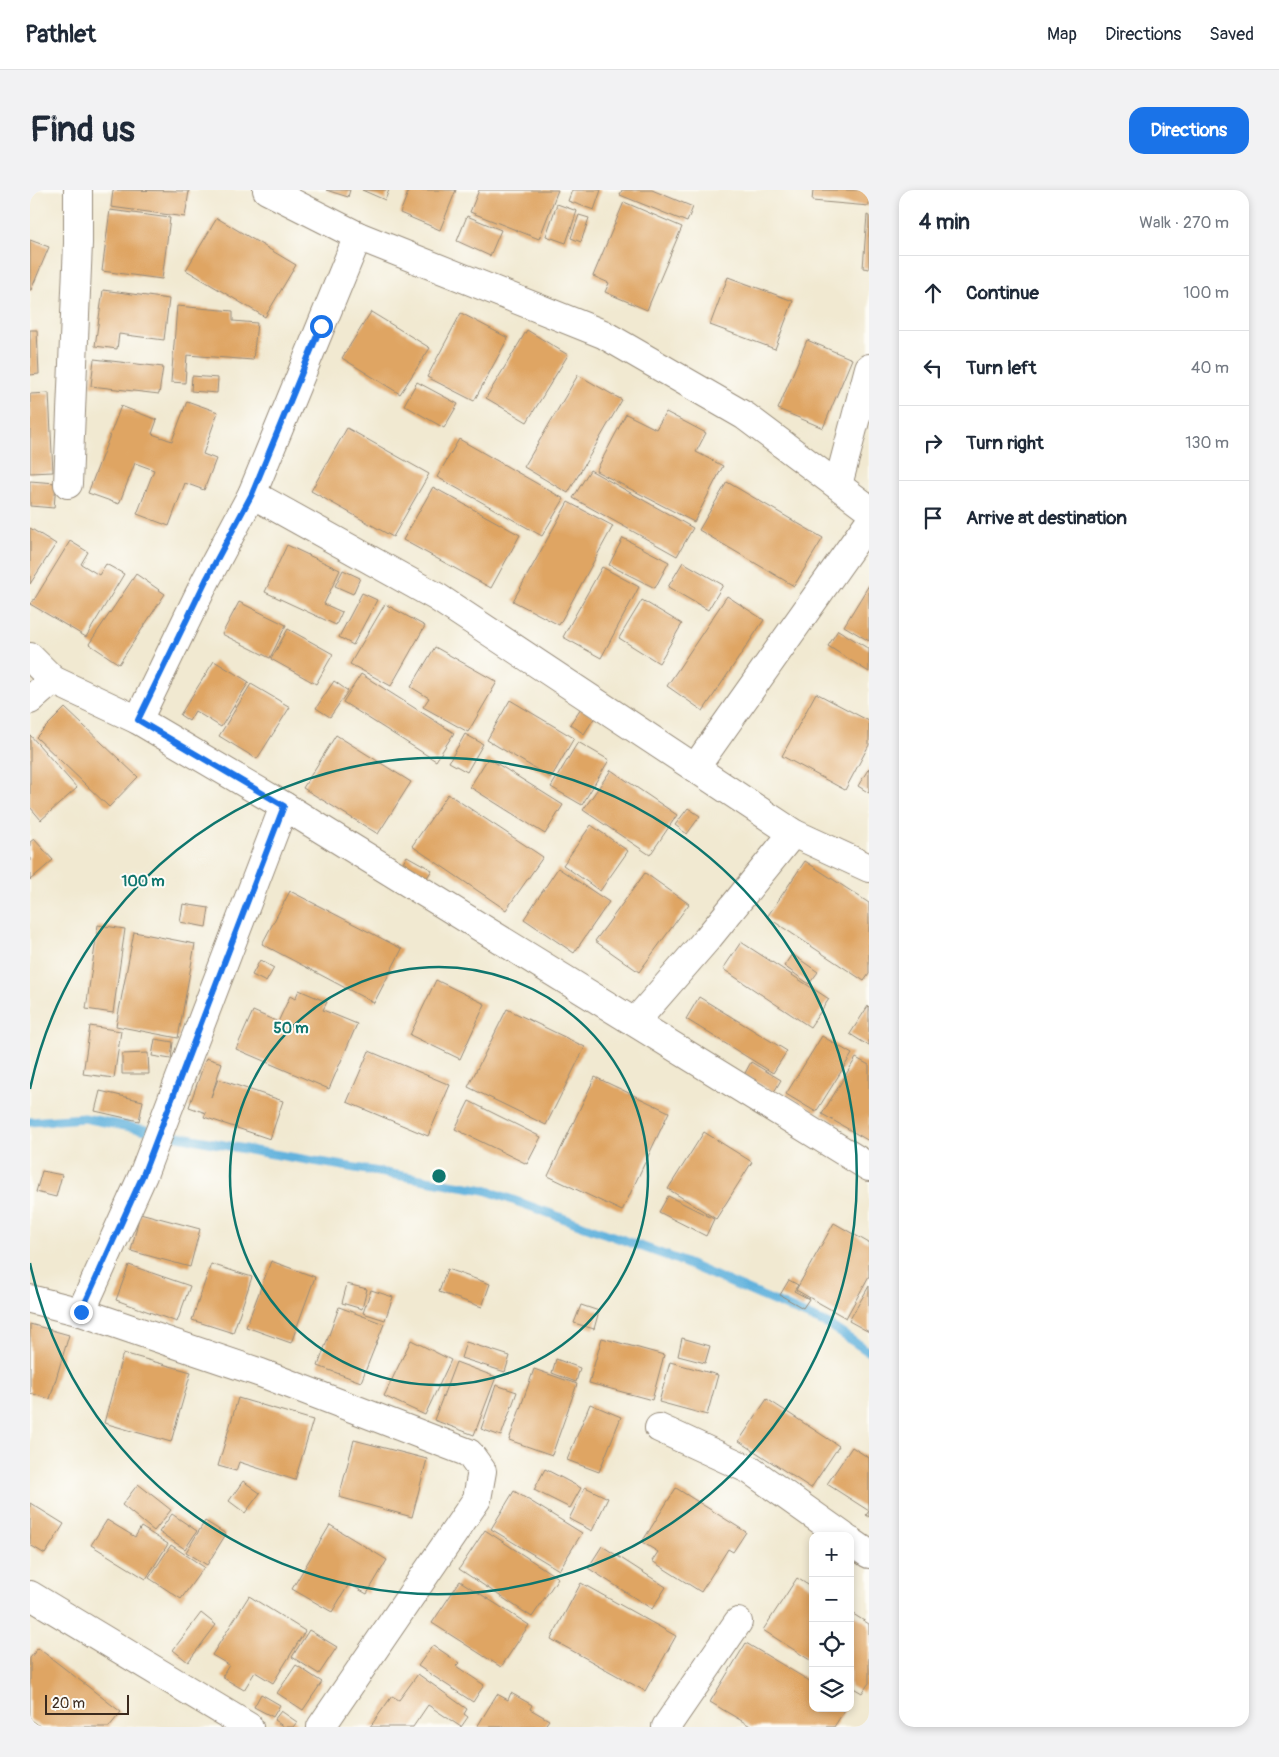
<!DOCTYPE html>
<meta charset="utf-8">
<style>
body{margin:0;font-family:Pangolin,sans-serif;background:#f2f2f3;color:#1f2937}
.controls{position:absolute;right:15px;bottom:15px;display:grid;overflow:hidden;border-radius:10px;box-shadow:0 2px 8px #0003}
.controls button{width:45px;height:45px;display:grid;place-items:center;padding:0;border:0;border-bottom:1px solid #e0e1e3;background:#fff;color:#1f2937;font:25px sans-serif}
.scale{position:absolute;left:15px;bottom:12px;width:84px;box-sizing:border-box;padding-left:5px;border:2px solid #3b2a1e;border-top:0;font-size:14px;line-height:18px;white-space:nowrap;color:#3b2a1e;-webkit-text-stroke:4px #fdfcf7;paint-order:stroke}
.stop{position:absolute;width:15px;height:15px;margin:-11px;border:4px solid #1a73e8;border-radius:50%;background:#fff}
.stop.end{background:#1a73e8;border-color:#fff;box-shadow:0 1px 5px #0008}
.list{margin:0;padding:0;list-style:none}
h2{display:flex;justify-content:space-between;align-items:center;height:65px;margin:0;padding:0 20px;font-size:21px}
h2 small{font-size:16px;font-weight:400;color:#747a83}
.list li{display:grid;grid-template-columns:32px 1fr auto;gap:15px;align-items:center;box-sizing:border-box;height:75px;padding:0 20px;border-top:1px solid #e0e1e3}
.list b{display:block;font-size:19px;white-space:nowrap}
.list em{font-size:16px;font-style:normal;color:#747a83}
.icon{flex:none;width:28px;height:28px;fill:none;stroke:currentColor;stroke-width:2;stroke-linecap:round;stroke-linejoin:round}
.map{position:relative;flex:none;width:839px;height:1537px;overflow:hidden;border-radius:15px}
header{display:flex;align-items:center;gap:30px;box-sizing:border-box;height:70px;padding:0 25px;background:#fff;border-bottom:1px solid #e0e1e3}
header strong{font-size:24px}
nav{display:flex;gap:28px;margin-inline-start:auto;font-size:18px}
.intro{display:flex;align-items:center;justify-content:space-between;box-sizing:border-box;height:120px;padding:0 30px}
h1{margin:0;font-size:35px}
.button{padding:12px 22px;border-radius:15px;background:#1a73e8;color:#fff;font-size:18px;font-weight:700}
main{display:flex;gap:30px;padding:0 30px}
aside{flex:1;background:#fff;border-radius:15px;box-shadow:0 2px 8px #0003}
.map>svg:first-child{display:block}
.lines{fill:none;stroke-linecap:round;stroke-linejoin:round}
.stream{stroke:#62b2dd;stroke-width:9}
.building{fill:#dfa564}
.minor-casing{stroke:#968a78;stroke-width:30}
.minor{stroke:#fff;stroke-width:28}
.route{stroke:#1a73e8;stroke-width:6}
.ring{fill:none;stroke:#0f766e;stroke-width:2.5}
.centre{fill:#0f766e;stroke:#fdfcf7;stroke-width:2.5}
.ring-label{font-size:15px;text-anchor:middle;font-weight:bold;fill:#0f766e;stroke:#fdfcf7;stroke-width:4;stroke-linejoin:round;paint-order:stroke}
</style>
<header>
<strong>Pathlet</strong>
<nav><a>Map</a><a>Directions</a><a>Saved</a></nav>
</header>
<div class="intro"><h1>Find us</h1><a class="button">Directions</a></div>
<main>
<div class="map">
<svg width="839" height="1537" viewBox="0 0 839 1537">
<rect width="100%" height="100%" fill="#fdfcf7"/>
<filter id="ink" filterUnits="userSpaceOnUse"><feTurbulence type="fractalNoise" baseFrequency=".02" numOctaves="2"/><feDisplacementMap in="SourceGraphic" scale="10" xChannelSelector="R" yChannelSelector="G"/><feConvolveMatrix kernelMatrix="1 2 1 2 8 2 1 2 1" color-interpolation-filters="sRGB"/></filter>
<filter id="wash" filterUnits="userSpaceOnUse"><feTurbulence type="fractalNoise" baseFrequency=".0096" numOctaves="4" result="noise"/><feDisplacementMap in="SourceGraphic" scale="20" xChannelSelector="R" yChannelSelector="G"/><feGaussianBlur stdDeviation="1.12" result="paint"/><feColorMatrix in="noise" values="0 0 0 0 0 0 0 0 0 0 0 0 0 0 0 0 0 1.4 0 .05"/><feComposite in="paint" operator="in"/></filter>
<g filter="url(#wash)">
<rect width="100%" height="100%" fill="#f1e9d1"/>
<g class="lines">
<polyline class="stream" points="0,932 54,928 225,961 455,1000 646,1069 799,1135 839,1162"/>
</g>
<g id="blocks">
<g class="building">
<polygon points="83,0 159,1 155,27 81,17"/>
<polygon points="296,0 320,0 318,7"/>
<polygon points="332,0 359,0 355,10"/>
<polygon points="379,0 426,0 410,40 370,23"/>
<polygon points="449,0 528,0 509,49 440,22"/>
<polygon points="542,0 571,0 564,20 538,11"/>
<polygon points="592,0 622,0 663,17 657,32 590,5"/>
<polygon points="783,0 839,0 839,16 782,11"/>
<polygon points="594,12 652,37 617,120 575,102 579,93 563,86"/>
<polygon points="527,14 547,21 536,53 516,46"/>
<polygon points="80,20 140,28 132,89 72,81"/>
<polygon points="549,25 559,28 551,52 541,48"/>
<polygon points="837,25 839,26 839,79 833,78"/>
<polygon points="437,26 471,40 460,66 427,51"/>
<polygon points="187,28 266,75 235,127 156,80"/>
<polygon points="0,50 19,57 1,100 0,100"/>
<polygon points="698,87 763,111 745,159 680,135"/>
<polygon points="73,100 139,109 134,150 89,144 87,159 65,156"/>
<polygon points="147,116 203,121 203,131 227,133 223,170 157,165 155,193 141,192"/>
<polygon points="341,122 400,158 370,204 312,168"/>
<polygon points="431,123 478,148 444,211 397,187"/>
<polygon points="0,140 7,140 9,184 0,185"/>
<polygon points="497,140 538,165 497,232 456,208"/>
<polygon points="777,150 822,169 793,238 748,219"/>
<polygon points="64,169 133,177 129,204 61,196"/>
<polygon points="548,185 592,210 538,303 494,277"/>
<polygon points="162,186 188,188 187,203 161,201"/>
<polygon points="387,192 428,214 414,238 374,215"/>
<polygon points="19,203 23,282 0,283 0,204"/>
<polygon points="157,211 188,222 173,264 186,269 174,300 155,293 139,336 107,324 124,280 105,273 89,314 58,303 91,216 127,230 122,244 142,251"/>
<polygon points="636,222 676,243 666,262 693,276 664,332 566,281 596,224 626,239"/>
<polygon points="317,238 399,284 363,347 281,301"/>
<polygon points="429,249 534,309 512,346 407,287"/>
<polygon points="560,280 663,338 647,366 543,308"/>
<polygon points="0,291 26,293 24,318 0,316"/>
<polygon points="697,292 793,348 764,396 669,340"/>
<polygon points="403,297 490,345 461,398 373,350"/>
<polygon points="538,312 583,336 529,435 483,411"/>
<polygon points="0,338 26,354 0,394"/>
<polygon points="593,348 639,372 625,398 579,375"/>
<polygon points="40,351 58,362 51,374 69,385 76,374 94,384 56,447 0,414 3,410 4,410"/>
<polygon points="257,355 310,380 294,414 312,422 306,435 235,402"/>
<polygon points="653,372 693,395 678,420 638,397"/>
<polygon points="572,377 609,397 571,468 533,447"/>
<polygon points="313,380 330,388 323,404 305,396"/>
<polygon points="106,384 135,404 89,474 59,454"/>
<polygon points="839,395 839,451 814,436"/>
<polygon points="332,403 347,410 323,455 309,447"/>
<polygon points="697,406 734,430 673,521 637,496"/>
<polygon points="612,410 652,434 629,473 589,448"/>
<polygon points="209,412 256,435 240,468 192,444"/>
<polygon points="355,414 395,436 361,496 320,474"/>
<polygon points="258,439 303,464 286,494 241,469"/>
<polygon points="808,440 839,459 839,482 798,456"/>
<polygon points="405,457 467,492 438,542 393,517 399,508 381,497"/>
<polygon points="184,471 219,492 191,537 165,521 159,531 150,525"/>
<polygon points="331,484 424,543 406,571 313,512"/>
<polygon points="304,491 318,501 300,527 286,518"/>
<polygon points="221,494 260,517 227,569 189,546"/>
<polygon points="786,503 839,531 839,555 815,600 752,566"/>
<polygon points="480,510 544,548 521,588 457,550"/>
<polygon points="35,518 108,587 79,617 6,547"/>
<polygon points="551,518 565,527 554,544 540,534"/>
<polygon points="435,544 453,554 437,582 419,572"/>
<polygon points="0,545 47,598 11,630 0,617"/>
<polygon points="306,545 381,592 348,644 273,598"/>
<polygon points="548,552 579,570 552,615 521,597"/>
<polygon points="458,568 533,615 515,644 440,597"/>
<polygon points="839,578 839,603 828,596"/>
<polygon points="581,580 647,625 620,665 553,620"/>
<polygon points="418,604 513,667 476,720 382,656"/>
<polygon points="658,618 670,626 657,644 645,635"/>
<polygon points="561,635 598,661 570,701 533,675"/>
<polygon points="4,649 23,670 0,690 0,652"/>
<polygon points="377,666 402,680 396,689 372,675"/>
<polygon points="775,671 839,713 839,784 834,791 737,727"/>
<polygon points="528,678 579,712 544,763 494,729"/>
<polygon points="615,683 659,714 609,782 565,751"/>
<polygon points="260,701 372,759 344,813 232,754"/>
<polygon points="153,714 179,718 176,737 150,732"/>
<polygon points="68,735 95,739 83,823 56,819"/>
<polygon points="104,742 165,754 148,848 86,836"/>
<polygon points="711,752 799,809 780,837 693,779"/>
<polygon points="762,764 788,782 779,794 754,776"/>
<polygon points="230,770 244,778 236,792 222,785"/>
<polygon points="406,790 455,814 430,869 380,845"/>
<polygon points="269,800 297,812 293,820 327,834 299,899 206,859 223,821 248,832 260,806 265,809"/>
<polygon points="669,807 757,861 743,883 656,829"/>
<polygon points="838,816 839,817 839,856 820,844"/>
<polygon points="477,819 555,857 516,935 438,897"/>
<polygon points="60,836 91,841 84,888 53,884"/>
<polygon points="792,846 822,864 786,922 756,904"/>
<polygon points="125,849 143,852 141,869 122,866"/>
<polygon points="339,861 420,895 398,946 317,912"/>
<polygon points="118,863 119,884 92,884 92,864"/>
<polygon points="176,868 192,873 181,907 188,889 253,911 240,949 174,927 176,923 159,917"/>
<polygon points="826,868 839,875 839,951 792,924"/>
<polygon points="721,872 751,890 744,902 714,885"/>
<polygon points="565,887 639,922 592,1021 518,986"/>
<polygon points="70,901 113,911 109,931 65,921"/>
<polygon points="439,911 511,947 497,974 425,939"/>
<polygon points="674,942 722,972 686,1029 638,999"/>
<polygon points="12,981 32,985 26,1007 6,1002"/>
<polygon points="638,1006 684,1029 676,1046 629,1022"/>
<polygon points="110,1023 170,1039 160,1077 101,1061"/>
<polygon points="804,1033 839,1053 839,1086 816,1128 766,1100"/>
<polygon points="241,1071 285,1087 261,1153 216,1137"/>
<polygon points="181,1074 222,1087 203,1143 162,1130"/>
<polygon points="99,1075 160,1096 147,1132 86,1110"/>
<polygon points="417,1079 460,1094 452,1117 409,1102"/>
<polygon points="759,1090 768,1095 764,1101 779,1109 773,1118 750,1105"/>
<polygon points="317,1094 337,1099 332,1119 312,1113"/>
<polygon points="839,1096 839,1142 819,1131"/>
<polygon points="341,1100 363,1107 355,1130 333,1123"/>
<polygon points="551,1115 569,1121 564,1139 544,1133"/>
<polygon points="309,1117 354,1134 331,1192 288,1176"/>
<polygon points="0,1134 39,1145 20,1209 0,1203"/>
<polygon points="572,1148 634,1165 622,1210 559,1193"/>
<polygon points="652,1148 680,1156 675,1173 648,1166"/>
<polygon points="381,1150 421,1170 395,1225 354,1206"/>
<polygon points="436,1152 480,1166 475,1182 431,1168"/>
<polygon points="93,1163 161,1182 141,1252 74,1233"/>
<polygon points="526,1169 550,1178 546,1192 522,1183"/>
<polygon points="426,1172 466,1187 444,1245 404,1230"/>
<polygon points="640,1172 688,1185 677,1225 629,1212"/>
<polygon points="504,1179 547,1194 522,1265 479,1250"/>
<polygon points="466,1195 487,1202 471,1246 451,1239"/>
<polygon points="208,1208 283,1230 265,1290 209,1272 206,1281 188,1276"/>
<polygon points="737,1209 809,1256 781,1298 709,1251"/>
<polygon points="560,1214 591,1227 569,1282 537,1270"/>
<polygon points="324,1250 397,1269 382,1327 309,1307"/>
<polygon points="822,1257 839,1268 839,1327 836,1325 839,1321 797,1294"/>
<polygon points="515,1279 551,1298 540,1318 504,1300"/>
<polygon points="213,1291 230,1303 215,1323 199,1311"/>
<polygon points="108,1294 141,1320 124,1341 92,1315"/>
<polygon points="555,1297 578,1308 562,1341 539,1329"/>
<polygon points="646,1298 716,1342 703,1362 698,1359 671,1402 622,1371 628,1362 612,1352"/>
<polygon points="484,1301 552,1343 529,1380 461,1339"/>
<polygon points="0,1313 34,1334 15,1364 0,1355"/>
<polygon points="142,1324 167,1341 155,1359 129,1342"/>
<polygon points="77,1330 105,1347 111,1337 138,1354 116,1389 61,1355"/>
<polygon points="175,1331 196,1344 177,1375 156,1362"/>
<polygon points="300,1335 357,1370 337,1404 319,1394 302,1422 262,1399"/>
<polygon points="455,1340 528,1388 502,1427 429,1379"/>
<polygon points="141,1355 174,1377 151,1409 119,1388"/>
<polygon points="572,1356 636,1397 622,1419 558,1378"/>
<polygon points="767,1388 783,1398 783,1472 733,1440"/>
<polygon points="430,1391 499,1435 471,1477 402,1433"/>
<polygon points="551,1393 646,1446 615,1501 521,1449"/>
<polygon points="219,1406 275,1441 243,1493 225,1482 214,1500 192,1487 199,1475 182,1465"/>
<polygon points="820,1422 839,1434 839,1493 832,1503 820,1496"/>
<polygon points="171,1423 186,1435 158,1472 143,1460"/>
<polygon points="279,1440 307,1457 289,1484 262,1467"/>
<polygon points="716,1453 783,1493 783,1518 816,1518 804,1537 722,1537 680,1512"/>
<polygon points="403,1455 429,1473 426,1476 454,1495 443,1512 388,1476"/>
<polygon points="8,1458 91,1522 79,1537 11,1537 0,1529 0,1468"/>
<polygon points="266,1475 292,1492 273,1520 247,1503"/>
<polygon points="388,1484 437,1519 434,1524 438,1527 431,1537 398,1515 383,1537 340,1537 362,1506 369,1510"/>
<polygon points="481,1503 502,1515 500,1519 519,1530 514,1537 447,1537 467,1504 478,1510"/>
<polygon points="231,1504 250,1515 243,1527 224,1517"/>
<polygon points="251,1521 267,1532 263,1537 254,1537 244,1530"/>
</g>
</g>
</g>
<g filter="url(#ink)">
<use href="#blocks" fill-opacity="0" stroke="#968a78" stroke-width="1"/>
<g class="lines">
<defs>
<g id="minor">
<polyline points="237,0 328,46 573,144 715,226 839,319"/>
<polyline points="38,294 48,53 48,0"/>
<polyline points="808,295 839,178"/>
<polyline points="222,304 407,407 763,643 839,678"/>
<polyline points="0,467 23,490 108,530 254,616 839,977"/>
<polyline points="0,510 23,490"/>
<polyline points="108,530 176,390 222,304 328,46"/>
<polyline points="665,578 839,332"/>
<polyline points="605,832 678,748 763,643"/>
<polyline points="0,1109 51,1122 231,1183 439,1263 452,1281 447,1309 291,1537"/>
<polyline points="51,1122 113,985 254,616"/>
<polyline points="629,1238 720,1280 813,1346"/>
<polyline points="820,1351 839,1364"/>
<polyline points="0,1405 219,1537"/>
<polyline points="636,1537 708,1432"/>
</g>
</defs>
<use href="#minor" class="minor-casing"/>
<use href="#minor" class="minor"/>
</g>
</g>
<g class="lines" filter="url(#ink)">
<polyline class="route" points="51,1122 113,985 254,616 108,530 176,390 222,304 291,136"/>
</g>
<g class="ring">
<circle cx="409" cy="986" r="209"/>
<path d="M0 899A418 418 0 1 1 0 1073"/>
</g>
<circle cx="409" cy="986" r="8" class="centre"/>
<g class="ring-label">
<text x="113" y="696">100 m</text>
<text x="261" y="843">50 m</text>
</g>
</svg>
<div class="controls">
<button>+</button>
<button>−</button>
<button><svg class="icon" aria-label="locate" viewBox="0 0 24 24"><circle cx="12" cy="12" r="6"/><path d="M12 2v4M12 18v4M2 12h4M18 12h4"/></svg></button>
<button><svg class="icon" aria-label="layers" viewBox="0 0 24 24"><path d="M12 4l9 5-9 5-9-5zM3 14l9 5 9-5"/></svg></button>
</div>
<div class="scale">20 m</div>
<div class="stop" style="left:291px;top:136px"></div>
<div class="stop end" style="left:51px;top:1122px"></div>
</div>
<aside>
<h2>4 min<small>Walk · 270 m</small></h2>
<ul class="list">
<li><svg class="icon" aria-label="ahead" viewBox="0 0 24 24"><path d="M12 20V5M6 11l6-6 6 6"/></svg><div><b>Continue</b></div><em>100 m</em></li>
<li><svg class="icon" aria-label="left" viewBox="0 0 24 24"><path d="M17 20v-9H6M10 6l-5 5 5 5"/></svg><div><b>Turn left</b></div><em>40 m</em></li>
<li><svg class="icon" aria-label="right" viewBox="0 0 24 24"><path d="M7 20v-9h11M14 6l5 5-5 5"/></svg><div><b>Turn right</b></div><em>130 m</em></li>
<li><svg class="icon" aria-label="arrive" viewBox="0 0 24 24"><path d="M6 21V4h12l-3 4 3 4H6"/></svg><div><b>Arrive at destination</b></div></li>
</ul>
</aside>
</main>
